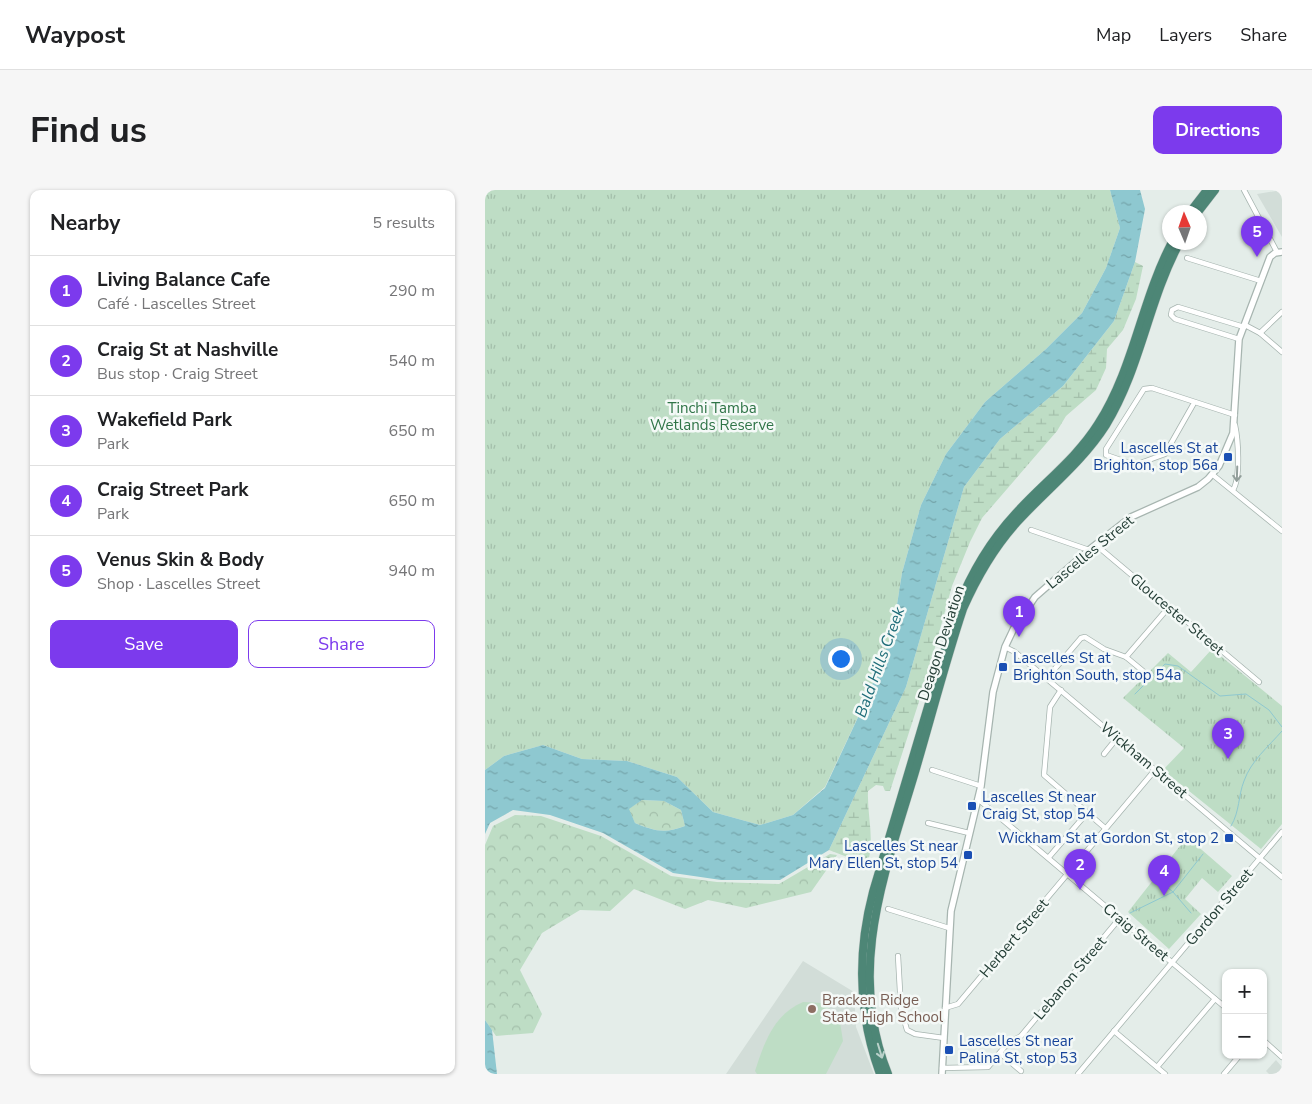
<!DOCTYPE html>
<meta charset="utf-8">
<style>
body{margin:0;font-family:"Nunito Sans",sans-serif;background:#f6f6f6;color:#202124}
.controls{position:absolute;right:15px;bottom:15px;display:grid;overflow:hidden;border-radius:10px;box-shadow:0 1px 4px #0004}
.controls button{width:45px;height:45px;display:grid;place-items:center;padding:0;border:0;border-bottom:1px solid #e0e0e0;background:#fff;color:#202124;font:25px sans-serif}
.compass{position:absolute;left:677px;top:15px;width:45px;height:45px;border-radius:50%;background:#fff;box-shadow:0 1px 4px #0004;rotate:358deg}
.you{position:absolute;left:355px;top:468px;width:18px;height:18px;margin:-12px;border:4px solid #fff;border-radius:50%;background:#1a73e8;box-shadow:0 0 0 8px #1a73e833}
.badge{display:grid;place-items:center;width:32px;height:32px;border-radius:50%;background:#7c3aed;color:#fff;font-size:16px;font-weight:700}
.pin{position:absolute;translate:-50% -41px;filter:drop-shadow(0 1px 2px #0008)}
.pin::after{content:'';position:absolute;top:26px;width:18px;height:15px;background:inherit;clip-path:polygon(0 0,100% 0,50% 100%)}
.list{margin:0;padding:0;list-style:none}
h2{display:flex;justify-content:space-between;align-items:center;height:65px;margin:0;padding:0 20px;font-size:21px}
h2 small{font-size:16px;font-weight:400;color:#757577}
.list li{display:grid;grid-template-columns:32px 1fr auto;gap:15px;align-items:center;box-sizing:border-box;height:70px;padding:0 20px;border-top:1px solid #e0e0e0}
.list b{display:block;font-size:19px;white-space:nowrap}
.list p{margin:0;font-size:16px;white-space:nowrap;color:#757577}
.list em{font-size:16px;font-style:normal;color:#757577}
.actions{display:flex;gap:10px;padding:15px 20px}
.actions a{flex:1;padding:11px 0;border:1px solid #7c3aed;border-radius:10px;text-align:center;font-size:18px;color:#7c3aed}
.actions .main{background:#7c3aed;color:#fff}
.map{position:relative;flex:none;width:797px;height:884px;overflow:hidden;border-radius:10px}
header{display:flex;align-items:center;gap:30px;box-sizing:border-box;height:70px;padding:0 25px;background:#fff;border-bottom:1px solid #e0e0e0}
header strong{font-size:24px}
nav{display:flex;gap:28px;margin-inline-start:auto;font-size:18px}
.intro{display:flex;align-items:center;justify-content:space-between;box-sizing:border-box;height:120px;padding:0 30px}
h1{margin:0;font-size:35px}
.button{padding:12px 22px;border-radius:10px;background:#7c3aed;color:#fff;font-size:18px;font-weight:700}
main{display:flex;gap:30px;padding:0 30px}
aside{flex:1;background:#fff;border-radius:10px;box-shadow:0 1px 4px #0004}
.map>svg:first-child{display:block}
.built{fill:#d2ddd8}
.grass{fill:#beddc5}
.forest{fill:url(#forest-crowns)}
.wetland{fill:url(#wetland-marsh)}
.park{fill:url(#park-tufts)}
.water{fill:url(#water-ripples);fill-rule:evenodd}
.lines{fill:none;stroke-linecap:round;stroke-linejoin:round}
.stream{stroke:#8ec8d0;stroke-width:1}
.minor-casing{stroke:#a7b5b0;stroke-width:6}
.tertiary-casing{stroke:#a7b5b0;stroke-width:8}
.trunk-casing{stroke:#c2c9c7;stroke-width:9}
.minor{stroke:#fff;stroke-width:4.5}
.tertiary{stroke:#fff;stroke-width:5.5}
.trunk{stroke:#4d8676;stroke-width:8}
.oneway{stroke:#929e9a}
.oneway2{stroke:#bad1ca}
.transit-dot{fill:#1a4fb4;stroke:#f4f9f7;stroke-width:2}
.education-dot{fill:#8d6e63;stroke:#f4f9f7;stroke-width:2}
.labels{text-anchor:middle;stroke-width:5;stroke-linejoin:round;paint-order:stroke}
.park-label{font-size:15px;fill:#2f7447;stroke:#f4f9f7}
.transit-label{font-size:15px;fill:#164399;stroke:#f4f9f7;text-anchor:end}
.street-label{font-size:15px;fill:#243e36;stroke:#f4f9f7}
.education-label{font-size:15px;fill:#785e54;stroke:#f4f9f7;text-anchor:start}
.water-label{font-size:16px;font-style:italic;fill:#1f6d79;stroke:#f4f9f7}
</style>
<header>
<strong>Waypost</strong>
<nav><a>Map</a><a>Layers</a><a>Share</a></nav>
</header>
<div class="intro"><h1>Find us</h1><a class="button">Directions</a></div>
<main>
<aside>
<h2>Nearby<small>5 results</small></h2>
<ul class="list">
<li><span class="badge">1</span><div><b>Living Balance Cafe</b><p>Café · Lascelles Street</p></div><em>290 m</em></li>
<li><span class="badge">2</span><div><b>Craig St at Nashville</b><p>Bus stop · Craig Street</p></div><em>540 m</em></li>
<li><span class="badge">3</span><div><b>Wakefield Park</b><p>Park</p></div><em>650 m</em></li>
<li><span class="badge">4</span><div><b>Craig Street Park</b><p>Park</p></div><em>650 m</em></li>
<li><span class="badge">5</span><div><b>Venus Skin &amp; Body</b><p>Shop · Lascelles Street</p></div><em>940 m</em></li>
</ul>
<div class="actions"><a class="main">Save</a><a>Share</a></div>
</aside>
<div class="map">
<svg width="797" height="884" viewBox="0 0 797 884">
<defs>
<pattern id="forest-crowns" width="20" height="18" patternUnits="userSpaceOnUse" patternTransform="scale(1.25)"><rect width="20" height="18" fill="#beddc5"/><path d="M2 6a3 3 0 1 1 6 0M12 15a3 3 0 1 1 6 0" fill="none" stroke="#a3bfaa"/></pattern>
<pattern id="wetland-marsh" width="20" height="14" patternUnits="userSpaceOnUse" patternTransform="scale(1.25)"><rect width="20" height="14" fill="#beddc5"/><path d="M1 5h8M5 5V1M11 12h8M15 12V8" fill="none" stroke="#a3bfaa"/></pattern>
<pattern id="park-tufts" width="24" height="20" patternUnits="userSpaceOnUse" patternTransform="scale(1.25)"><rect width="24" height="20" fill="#beddc5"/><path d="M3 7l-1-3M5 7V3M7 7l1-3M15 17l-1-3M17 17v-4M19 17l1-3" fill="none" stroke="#a3bfaa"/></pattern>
<pattern id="water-ripples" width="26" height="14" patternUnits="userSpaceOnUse" patternTransform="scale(1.25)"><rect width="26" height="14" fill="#8ec8d0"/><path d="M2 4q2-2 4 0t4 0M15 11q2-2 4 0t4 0" fill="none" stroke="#74a4aa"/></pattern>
</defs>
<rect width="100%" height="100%" fill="#e4ede9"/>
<g class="built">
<polygon points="797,0 797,47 772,4"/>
<polygon points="318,771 369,802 371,837 389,884 241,884"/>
<polygon points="791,870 797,877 797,884 784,884 781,881"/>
</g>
<path class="grass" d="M318,812L337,813L354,826L358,851L341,884H272L270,881C279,853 289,824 318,812Z"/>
<g class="forest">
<path d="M157,610L179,611L196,620L200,636C179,644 170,641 150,633L143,619Z"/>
<polygon points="30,625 56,626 116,646 186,686 232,692 294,694 345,664 352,665 326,702 261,718 223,710 200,719 149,699 125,721 95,720 57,743 35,780 57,824 48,843 11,846 0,830 0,655 8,636"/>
</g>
<path class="wetland" d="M650,72L658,76L651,109L638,140L622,159L621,178L611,200L581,226L572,241L497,328L485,352L467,396L441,490L405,601H400L398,596L391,595L383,601C382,624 389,646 384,668L370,670L344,660L421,497L479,297L515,249L578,196L629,131Z"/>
<g class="park">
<polygon points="0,0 625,0 635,38 621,78 597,123 561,159 500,212 461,264 436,315 417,383 408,440 382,508 340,597 308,625 275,635 228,622 192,587 142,571 97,569 58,555 19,566 0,580"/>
<polygon points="727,459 797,516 797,634 776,659 678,580 699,558 638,508 683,463 706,482"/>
<polygon points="702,647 747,686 733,702 717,688 700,709 716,724 684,759 643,722"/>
</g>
<g class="water">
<path d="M625,0H655L660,19L650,72L629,131L578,196L515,249L479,297L421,497L344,660L295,690H236L188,683L118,643L65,625L28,620L5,633L0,644V580L19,566L58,555L97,569L142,571L192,587L228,622L275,635L308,625L340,598L382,508L408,440L417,383L436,315L461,264L500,212L561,159L597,123L621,78L635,38ZM157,610L179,611L196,620L200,636C180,644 169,641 150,633L144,619Z"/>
<polygon points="0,830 7,840 12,884 0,884"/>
</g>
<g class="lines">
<g class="stream">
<polyline points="650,504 680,474 693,476 735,506 761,504 784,520 797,537"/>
<path d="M746,636C755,621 753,606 759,591C766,571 783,557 797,541"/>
<polyline points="670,687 688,702 706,723"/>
<polyline points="645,723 688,702 718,664"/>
</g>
<defs>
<g id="minor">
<polyline points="759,0 792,62"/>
<polyline points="702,68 776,91"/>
<polyline points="760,135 775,143 797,162"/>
<polyline points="775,143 797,122"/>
<polyline points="754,149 690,129 686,125 687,120 693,117 759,137"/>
<polyline points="709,213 680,264 650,275 621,265 621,259 659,199 667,198 750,225"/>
<polyline points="728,285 797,341"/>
<path d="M748,300C756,287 753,249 750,235"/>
<polyline points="546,340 604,360"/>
<polyline points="611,355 774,492"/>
<polyline points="520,457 530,462 797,687"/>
<polyline points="641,467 684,417"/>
<polyline points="562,488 596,448 600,447 619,459 641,467 658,481"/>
<polyline points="576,500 565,517 559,585 620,638"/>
<polyline points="619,564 632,548"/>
<polyline points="447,580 496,596"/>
<polyline points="493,609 741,818"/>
<polyline points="443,633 484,643"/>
<polyline points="564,667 602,623"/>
<polyline points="403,719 464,738"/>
<polyline points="413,766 416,819 422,840 430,844 459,848"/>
<polyline points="460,818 473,814 670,580"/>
<polyline points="629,841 680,884"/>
<polyline points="778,850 797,867"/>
<polyline points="515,863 536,881"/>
<polyline points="672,877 730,809"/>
<polyline points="457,878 503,877 522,854 536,846 635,728"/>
<polyline points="593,884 797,642"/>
<polyline points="739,884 755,865"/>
</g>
<polyline id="tertiary" points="457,884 466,721 496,596 508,502 520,457 529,438 550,407 604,360 646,327 713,297 723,289 734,276 748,243 754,149 785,67 790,63 797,62"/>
<g id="trunk">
<polyline points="705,22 722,0"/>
<polyline points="713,22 730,0"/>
<path d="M395,884C373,824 372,763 388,702L472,419C486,383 505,351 531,323C558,293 591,269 613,234C649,178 656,111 687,52"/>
<path d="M403,884C361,780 400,683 430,582C446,528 460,473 478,419C493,385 511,354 537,327C566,296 598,271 621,235C656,178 663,111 695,52"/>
</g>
</defs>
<use href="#minor" class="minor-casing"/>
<use href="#tertiary" class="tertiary-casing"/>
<use href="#trunk" class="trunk-casing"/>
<use href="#minor" class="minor"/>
<use href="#tertiary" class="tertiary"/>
<use href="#trunk" class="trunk"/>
</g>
<defs><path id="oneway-shaft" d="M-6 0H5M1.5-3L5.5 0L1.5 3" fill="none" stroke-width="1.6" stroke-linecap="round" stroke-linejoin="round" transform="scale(1.25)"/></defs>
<use class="oneway" href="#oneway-shaft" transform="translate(752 284) rotate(92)"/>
<use class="oneway2" href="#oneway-shaft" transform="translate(395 861) rotate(73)"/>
<g class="transit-dot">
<rect x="738" y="262" width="10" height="10" rx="2.5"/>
<rect x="513" y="472" width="10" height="10" rx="2.5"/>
<rect x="482" y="611" width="10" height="10" rx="2.5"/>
<rect x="739" y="643" width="10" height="10" rx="2.5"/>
<rect x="478" y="660" width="10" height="10" rx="2.5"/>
<rect x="459" y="855" width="10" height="10" rx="2.5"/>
</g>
<circle class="education-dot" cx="327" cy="819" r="5"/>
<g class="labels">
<g class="park-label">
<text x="227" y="223">Tinchi Tamba<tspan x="227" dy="17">Wetlands Reserve</tspan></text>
</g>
<g class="transit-label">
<text x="733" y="263">Lascelles St at<tspan x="733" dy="17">Brighton, stop 56a</tspan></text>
<text x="528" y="473" text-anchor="start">Lascelles St at<tspan x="528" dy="17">Brighton South, stop 54a</tspan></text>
<text x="497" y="612" text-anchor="start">Lascelles St near<tspan x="497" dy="17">Craig St, stop 54</tspan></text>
<text x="734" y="653">Wickham St at Gordon St, stop 2</text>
<text x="473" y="661">Lascelles St near<tspan x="473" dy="17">Mary Ellen St, stop 54</tspan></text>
<text x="474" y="856" text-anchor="start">Lascelles St near<tspan x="474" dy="17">Palina St, stop 53</tspan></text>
</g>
<g class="street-label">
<text transform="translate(605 362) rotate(-39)" y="5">Lascelles Street</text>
<text transform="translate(692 424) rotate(40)" y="5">Gloucester Street</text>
<text transform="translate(456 453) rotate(-72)" y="5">Deagon Deviation</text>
<text transform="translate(659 570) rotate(40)" y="5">Wickham Street</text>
<text transform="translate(734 717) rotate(-50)" y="5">Gordon Street</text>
<text transform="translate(651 742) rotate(40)" y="5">Craig Street</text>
<text transform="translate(529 748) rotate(-50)" y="5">Herbert Street</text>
<text transform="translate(585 788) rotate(-50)" y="5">Lebanon Street</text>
</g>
<g class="education-label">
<text x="337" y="815">Bracken Ridge<tspan x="337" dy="17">State High School</tspan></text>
</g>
<g class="water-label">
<text transform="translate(394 472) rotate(-70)" y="6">Bald Hills Creek</text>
</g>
</g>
</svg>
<div class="controls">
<button>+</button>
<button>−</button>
</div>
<svg class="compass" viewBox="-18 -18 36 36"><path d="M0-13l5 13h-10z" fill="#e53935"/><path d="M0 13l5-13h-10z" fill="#757577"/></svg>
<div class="you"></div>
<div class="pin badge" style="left:534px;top:447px">1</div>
<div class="pin badge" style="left:595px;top:700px">2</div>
<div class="pin badge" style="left:743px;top:569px">3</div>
<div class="pin badge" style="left:679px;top:706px">4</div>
<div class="pin badge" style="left:772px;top:67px">5</div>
</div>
</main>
